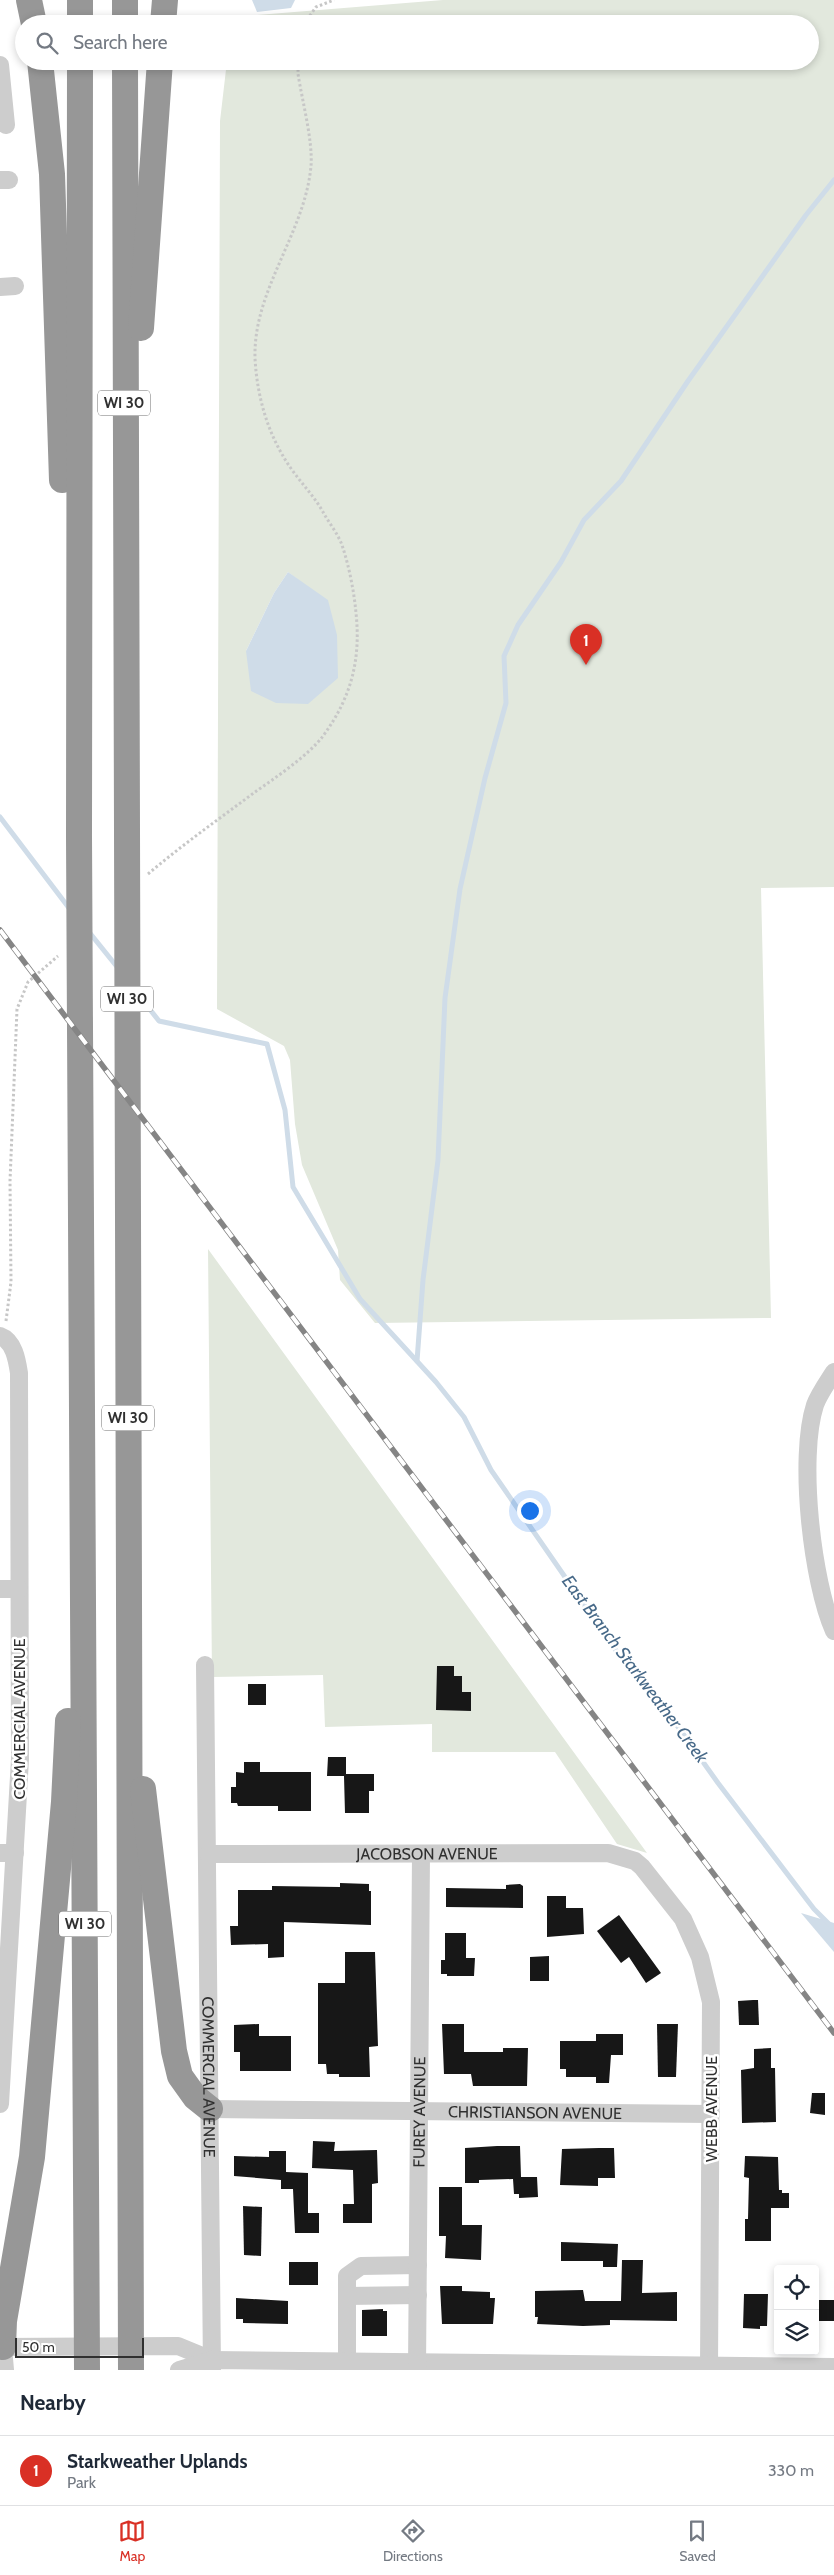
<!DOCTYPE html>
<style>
body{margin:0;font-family:Cabin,sans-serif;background:#f2f2f3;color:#1f2937}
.controls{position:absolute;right:15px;bottom:15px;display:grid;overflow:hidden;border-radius:5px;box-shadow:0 2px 8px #0003}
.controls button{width:45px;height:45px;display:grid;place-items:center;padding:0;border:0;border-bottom:1px solid #e0e1e3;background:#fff;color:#1f2937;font:25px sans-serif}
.scale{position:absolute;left:15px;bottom:12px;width:129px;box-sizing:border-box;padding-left:5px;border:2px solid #303030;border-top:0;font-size:14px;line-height:18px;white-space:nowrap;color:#303030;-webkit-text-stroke:4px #fff;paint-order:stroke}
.you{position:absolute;left:529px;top:1510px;width:18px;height:18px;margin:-12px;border:4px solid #fff;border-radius:50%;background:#1a73e8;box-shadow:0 0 0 8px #1a73e833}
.badge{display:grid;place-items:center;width:32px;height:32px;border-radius:50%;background:#d93025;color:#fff;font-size:16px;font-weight:700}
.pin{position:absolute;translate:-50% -41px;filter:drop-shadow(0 1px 2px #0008)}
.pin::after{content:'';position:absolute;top:26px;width:18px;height:15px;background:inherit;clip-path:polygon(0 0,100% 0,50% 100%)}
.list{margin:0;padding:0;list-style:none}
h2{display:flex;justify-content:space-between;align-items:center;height:65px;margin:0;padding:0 20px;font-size:21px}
h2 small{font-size:16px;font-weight:400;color:#747a83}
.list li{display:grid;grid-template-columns:32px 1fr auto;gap:15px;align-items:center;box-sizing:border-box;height:70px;padding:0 20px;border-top:1px solid #e0e1e3}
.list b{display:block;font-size:19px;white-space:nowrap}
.list p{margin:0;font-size:16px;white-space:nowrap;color:#747a83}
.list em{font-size:16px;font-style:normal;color:#747a83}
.icon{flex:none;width:28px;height:28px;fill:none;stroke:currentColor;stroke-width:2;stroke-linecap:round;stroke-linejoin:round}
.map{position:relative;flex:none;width:834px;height:2370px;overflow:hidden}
.search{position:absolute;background:#fff;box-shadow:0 2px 8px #0003;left:15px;right:15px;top:15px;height:55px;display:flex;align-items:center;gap:12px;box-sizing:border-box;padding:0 18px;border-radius:28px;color:#747a83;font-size:19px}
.sheet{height:135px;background:#fff}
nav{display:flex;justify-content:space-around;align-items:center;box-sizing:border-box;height:70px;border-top:1px solid #e0e1e3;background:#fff;font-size:14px;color:#747a83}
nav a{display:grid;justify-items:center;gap:2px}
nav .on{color:#d93025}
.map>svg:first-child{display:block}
.green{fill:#e2e8dd;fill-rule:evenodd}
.water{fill:#cfdce8}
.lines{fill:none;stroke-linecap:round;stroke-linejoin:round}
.stream{stroke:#cfdce8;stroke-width:5}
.building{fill:#171717}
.path{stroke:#c7c7c7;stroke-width:3;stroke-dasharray:2.5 2.5;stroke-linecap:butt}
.minor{stroke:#cdcdcd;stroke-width:18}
.highway{stroke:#979797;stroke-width:26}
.rail-casing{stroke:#858585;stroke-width:5.5}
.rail{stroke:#fff;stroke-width:4;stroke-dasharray:11;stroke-linecap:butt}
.labels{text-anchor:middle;stroke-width:5;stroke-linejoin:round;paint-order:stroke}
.shield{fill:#fff;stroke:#6e6e6e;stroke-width:1}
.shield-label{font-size:15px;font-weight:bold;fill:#303030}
.street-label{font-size:16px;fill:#303030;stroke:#fff}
.water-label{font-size:18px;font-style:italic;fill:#476988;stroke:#fff}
</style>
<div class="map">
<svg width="834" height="2370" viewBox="0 0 834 2370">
<rect width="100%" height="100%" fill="#fff"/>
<g class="green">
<path d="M443,0H834V887L761,888L771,1318L375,1323L340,1280L338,1250L302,1165L295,1124L290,1060L284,1046L217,1009L220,121L227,61H810V24H231V17ZM288,572L306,586L246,651L274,593Z"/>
<polygon points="208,1249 647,1853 617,1844 555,1752 432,1752 432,1724 325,1727 323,1675 212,1677"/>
</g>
<g class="water">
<polygon points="252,0 295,0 291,8 257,12"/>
<polygon points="288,572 328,600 337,635 338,678 308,704 276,703 251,691 246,651 274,593"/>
<polygon points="801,1913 834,1923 834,1952"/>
</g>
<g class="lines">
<g class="stream">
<polyline points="0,817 69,908"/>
<polyline points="89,932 118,968"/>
<polyline points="137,993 159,1021 267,1044 285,1110 293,1187 360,1299 436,1382 464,1417 491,1470 619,1655 671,1717 718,1783 814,1909 834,1929"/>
<polyline points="417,1361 423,1280 438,1160 445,998 460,889 485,778 506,703 504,656 518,625 561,562 584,520 621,481 688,381 806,215 834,180"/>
</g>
</g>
<g class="building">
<polygon points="437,1666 454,1666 454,1676 462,1676 462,1692 471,1692 471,1711 436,1710"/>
<rect x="248" y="1684" width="18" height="21"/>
<polygon points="328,1757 346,1757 346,1774 374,1774 374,1791 369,1791 369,1813 345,1813 344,1776 327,1776"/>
<polygon points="244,1762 260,1762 260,1772 311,1772 311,1811 278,1811 278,1806 238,1806 237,1803 231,1803 231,1787 236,1787 236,1772 244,1773"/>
<polygon points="340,1883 369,1884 369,1891 371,1891 371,1925 284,1922 284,1957 268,1958 268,1944 231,1945 230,1926 238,1926 238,1890 272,1890 272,1886 340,1887"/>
<polygon points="520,1884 523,1886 523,1908 446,1907 446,1888 506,1889 506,1885"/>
<polygon points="547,1896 566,1896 566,1908 583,1908 584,1934 547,1937"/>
<polygon points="619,1915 661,1973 646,1983 629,1957 621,1963 597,1931"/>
<polygon points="445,1933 466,1933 466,1958 475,1958 474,1976 447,1976 447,1974 441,1974 441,1960 445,1960"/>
<polygon points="345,1952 375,1952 378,2046 369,2047 370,2077 339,2077 339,2074 327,2074 326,2064 318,2064 318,1983 345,1983"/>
<polygon points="549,1956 549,1981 530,1981 530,1957"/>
<polygon points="753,2000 758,2000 759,2025 739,2025 738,2001"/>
<polygon points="259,2024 259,2036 291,2036 291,2071 240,2071 240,2052 234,2052 234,2025"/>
<polygon points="442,2024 464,2024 464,2052 503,2052 503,2048 528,2048 527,2086 473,2086 471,2074 444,2074"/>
<polygon points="657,2024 678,2024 676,2077 658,2077"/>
<polygon points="596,2034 623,2034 623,2055 611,2055 609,2083 596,2083 596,2077 566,2077 566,2069 560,2069 560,2041 596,2041"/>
<polygon points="771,2048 771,2068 775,2068 776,2122 742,2123 741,2070 754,2068 754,2049"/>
<polygon points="812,2093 825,2093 825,2115 810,2113"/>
<polygon points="313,2141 335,2142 334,2151 377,2150 378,2183 372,2184 372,2223 343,2223 343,2204 354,2204 353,2170 312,2168"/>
<polygon points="497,2146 520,2146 521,2177 537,2177 538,2197 519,2198 519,2194 514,2194 513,2179 479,2180 479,2183 465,2183 465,2148"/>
<polygon points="599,2148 614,2148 615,2178 598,2178 598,2186 560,2185 562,2149"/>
<polygon points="269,2151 286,2151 286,2172 308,2173 308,2213 319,2213 319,2233 295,2233 293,2189 281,2189 281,2180 234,2176 234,2156 269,2157"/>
<polygon points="745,2156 778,2157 779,2190 782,2190 782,2193 789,2193 789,2208 771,2208 771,2241 745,2241 745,2219 748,2219 749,2178 744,2177"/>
<polygon points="439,2187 462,2187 462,2225 482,2225 481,2260 445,2258 446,2236 439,2236"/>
<polygon points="243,2206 262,2207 261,2256 244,2255"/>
<polygon points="561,2242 618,2244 617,2267 603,2267 603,2261 561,2261"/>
<polygon points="622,2260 643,2260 642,2293 677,2292 677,2321 610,2320 610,2325 583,2326 537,2324 538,2317 535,2317 535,2291 583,2290 585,2301 621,2301"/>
<rect x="289" y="2262" width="29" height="23"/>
<polygon points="440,2286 462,2286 462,2291 490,2292 490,2298 495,2298 493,2324 442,2324"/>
<polygon points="744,2294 768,2294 767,2326 760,2326 760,2329 743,2328"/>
<polygon points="236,2298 288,2301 288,2324 243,2323 243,2319 236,2319"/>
<rect x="815" y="2300" width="19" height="21"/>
<polygon points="383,2309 383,2311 387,2311 387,2336 362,2336 362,2310"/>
</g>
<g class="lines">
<g class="path">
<polyline points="304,24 316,7 334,0"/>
<path d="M148,874C182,845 219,819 255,792C275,778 309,755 323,736C351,698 361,660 356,613C354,591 349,566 342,545C338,534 329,523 323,512C314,496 301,483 290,467C268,435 257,397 255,358C253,290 305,233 311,166C313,141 302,100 298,74V61"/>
<polyline points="6,1321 11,1282 10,1181 17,1009 28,982 58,956"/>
</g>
<g class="minor">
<polyline points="0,65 6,125"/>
<polyline points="0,180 9,180"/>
<polyline points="0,287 15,286"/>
<path d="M0,1336C14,1341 17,1360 19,1373L20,1759L0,2104"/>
<path d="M834,1372C827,1383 819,1394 815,1405C798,1457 812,1582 834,1631"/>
<polyline points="0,1589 19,1589"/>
<path id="s1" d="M205,1665L212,2370"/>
<polyline points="0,1853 15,1853"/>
<path id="s2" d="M208,1854L608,1853L635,1861L642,1867L683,1919L700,1957L711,2002L709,2370"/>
<path id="s3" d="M210,2109L711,2114"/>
<polyline points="347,2296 418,2295"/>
<polyline points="0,2347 178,2346 212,2360"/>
<polyline points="3,2347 5,2370"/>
<polyline points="347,2361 347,2276 361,2266 418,2265"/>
<polyline points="179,2370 212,2360 834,2367"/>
<path id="s4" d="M417,2370L421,1854"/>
</g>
<g class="highway">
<polyline points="29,0 34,24"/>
<polyline points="80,0 80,24"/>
<polyline points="125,0 125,24"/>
<polyline points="163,24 165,0"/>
<polyline points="40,61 52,174 62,480"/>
<polyline points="80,61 79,836 87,2370"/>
<polyline points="125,61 131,2370"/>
<polyline points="141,328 160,61"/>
<polyline points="143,1789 174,2051 180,2076 195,2097 210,2109"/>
<polyline points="3,2347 4,2321 32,2157 64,1802 68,1721"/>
</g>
<defs>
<polyline id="rail" points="0,930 834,2033"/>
</defs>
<use href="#rail" class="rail-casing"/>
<use href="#rail" class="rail"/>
</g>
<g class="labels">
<g class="shield">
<rect x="98" y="390.5" width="52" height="25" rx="4"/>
<rect x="101" y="986.5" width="52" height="25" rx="4"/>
<rect x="102" y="1405.5" width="52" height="25" rx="4"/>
<rect x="59" y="1911.5" width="52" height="25" rx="4"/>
</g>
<g class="shield-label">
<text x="124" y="408">WI 30</text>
<text x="127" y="1004">WI 30</text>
<text x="128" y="1423">WI 30</text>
<text x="85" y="1929">WI 30</text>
</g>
<g class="street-label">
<text transform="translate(19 1719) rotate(-90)" y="6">COMMERCIAL AVENUE</text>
<text dy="6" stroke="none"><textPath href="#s2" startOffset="219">JACOBSON AVENUE</textPath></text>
<text dy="6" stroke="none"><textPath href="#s1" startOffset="412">COMMERCIAL AVENUE</textPath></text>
<text transform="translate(711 2109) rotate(-90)" y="6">WEBB AVENUE</text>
<text dy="6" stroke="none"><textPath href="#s4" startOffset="258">FUREY AVENUE</textPath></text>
<text dy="6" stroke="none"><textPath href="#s3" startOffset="325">CHRISTIANSON AVENUE</textPath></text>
</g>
<g class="water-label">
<text transform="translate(635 1669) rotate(53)" y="6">East Branch Starkweather Creek</text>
</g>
</g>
</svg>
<div class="controls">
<button><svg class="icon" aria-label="locate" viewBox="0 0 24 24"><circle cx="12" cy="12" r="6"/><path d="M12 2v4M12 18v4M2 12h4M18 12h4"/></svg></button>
<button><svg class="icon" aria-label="layers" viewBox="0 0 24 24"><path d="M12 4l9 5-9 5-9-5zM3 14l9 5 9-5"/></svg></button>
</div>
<div class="scale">50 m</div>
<div class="you"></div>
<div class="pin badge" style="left:586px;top:665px">1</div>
<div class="search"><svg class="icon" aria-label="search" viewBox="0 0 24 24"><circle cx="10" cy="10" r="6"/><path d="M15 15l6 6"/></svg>Search here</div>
</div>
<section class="sheet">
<h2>Nearby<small></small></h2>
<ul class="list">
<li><span class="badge">1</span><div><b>Starkweather Uplands</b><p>Park</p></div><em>330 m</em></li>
</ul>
</section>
<nav>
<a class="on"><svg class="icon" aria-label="map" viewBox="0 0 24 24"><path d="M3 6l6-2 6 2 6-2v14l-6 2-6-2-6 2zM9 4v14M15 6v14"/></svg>Map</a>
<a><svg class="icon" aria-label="directions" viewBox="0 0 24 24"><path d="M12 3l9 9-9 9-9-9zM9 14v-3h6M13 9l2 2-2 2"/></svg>Directions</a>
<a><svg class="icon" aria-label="saved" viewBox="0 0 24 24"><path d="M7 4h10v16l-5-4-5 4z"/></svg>Saved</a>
</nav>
